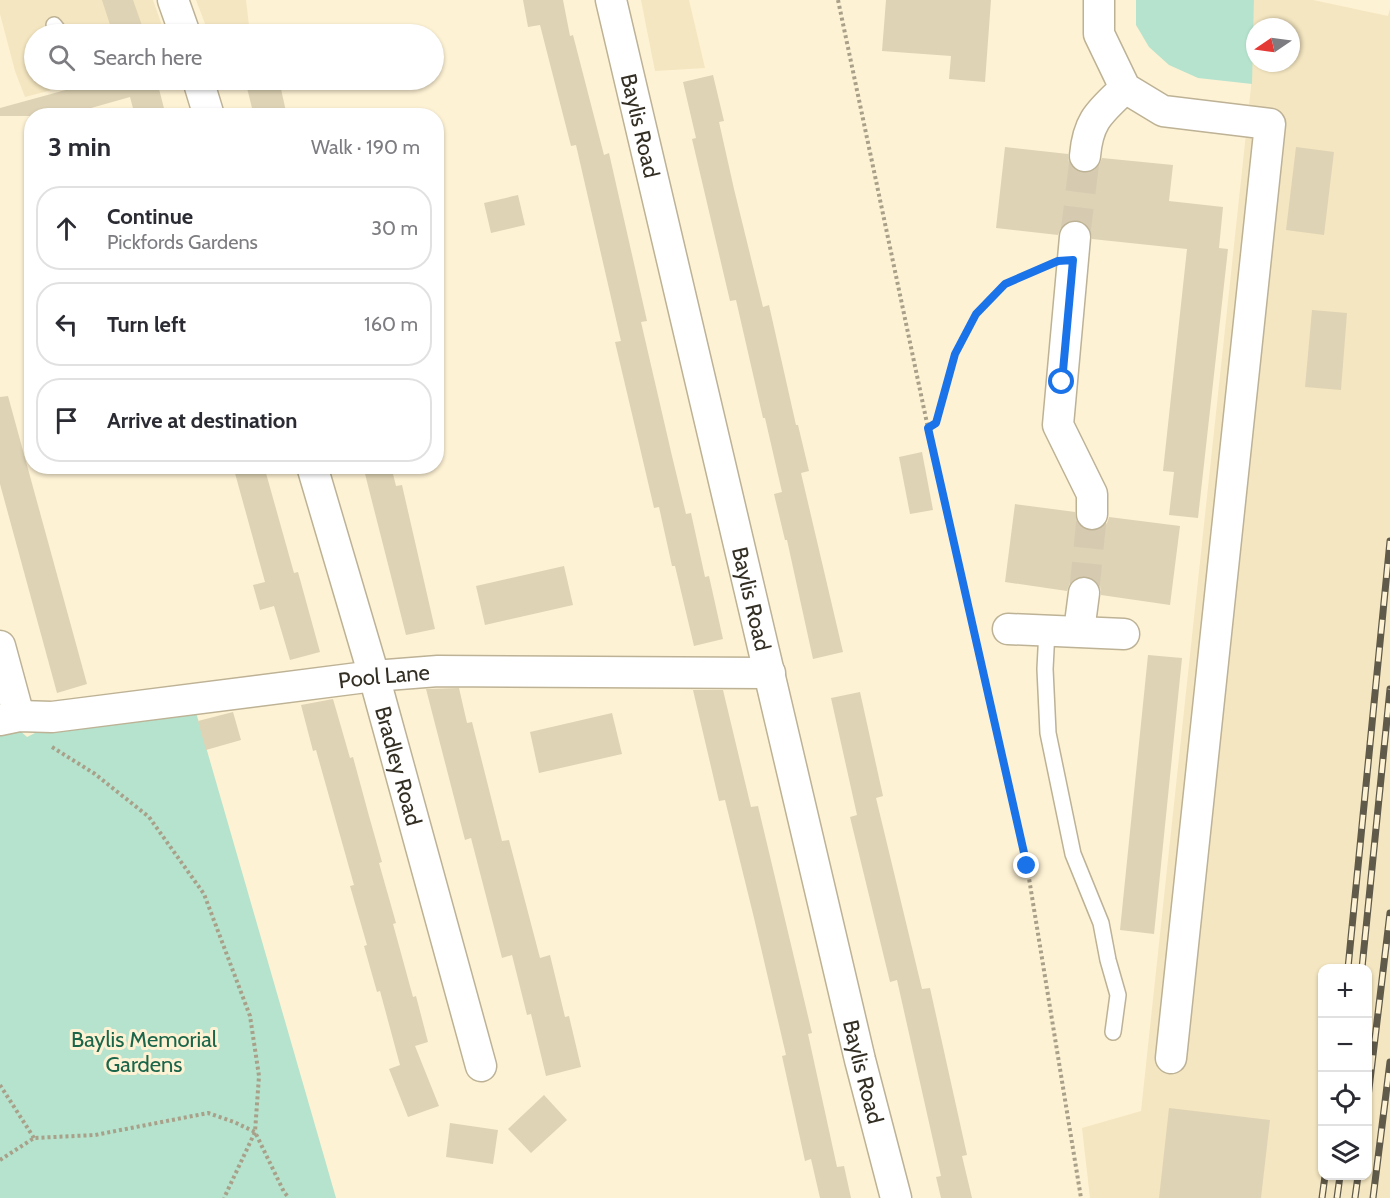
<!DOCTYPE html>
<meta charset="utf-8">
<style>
body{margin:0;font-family:Cabin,sans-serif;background:#f7f7f7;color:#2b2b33}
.controls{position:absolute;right:18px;bottom:18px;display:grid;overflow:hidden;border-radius:12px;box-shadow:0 2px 4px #0004}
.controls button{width:54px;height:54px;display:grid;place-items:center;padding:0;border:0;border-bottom:2px solid #e1e1e2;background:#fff;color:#2b2b33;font:30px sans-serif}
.compass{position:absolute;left:1246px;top:18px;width:54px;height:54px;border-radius:50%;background:#fff;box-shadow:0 2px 4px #0004;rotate:257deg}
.stop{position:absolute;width:18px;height:18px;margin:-14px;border:4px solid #1a73e8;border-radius:50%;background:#fff}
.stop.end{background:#1a73e8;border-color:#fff;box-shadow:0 2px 6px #0008}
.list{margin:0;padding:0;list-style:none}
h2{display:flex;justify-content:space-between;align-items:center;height:78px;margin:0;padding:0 24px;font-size:26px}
h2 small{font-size:20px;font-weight:400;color:#7c7c81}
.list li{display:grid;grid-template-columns:39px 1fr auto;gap:18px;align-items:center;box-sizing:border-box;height:84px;margin:0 12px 12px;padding:0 12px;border:2px solid #e1e1e2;border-radius:24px}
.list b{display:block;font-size:22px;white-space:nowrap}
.list p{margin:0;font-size:20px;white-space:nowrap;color:#7c7c81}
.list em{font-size:20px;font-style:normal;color:#7c7c81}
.icon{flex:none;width:33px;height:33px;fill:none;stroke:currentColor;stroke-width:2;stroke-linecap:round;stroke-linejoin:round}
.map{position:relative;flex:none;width:1390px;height:1198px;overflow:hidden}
.search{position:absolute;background:#fff;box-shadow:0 2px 4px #0004;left:24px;top:24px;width:420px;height:66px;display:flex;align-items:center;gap:15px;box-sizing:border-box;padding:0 21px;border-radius:33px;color:#7c7c81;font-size:22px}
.panel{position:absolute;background:#fff;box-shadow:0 2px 4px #0004;left:24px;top:108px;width:420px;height:366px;border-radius:24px}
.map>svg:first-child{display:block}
.built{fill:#f4e6c0;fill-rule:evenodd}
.green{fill:#b5e3cd}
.building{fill:#ded3b5}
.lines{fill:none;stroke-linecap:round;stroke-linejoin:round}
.minor-tunnel{stroke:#d6cbb1;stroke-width:30;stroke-dasharray:30 15;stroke-linecap:butt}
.service-casing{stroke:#bdb295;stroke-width:18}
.minor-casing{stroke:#bdb295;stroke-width:33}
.path{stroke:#a9a08a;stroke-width:4;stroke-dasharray:3 3;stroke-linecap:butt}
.service{stroke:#fff;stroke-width:15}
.minor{stroke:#fff;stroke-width:30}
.rail-casing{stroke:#605a4a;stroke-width:7}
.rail{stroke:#fef2d4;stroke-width:4.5;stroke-dasharray:14;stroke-linecap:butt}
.route{stroke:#1a73e8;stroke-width:8}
.labels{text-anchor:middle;stroke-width:6;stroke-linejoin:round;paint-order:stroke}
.street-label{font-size:22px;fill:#342f24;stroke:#fef2d4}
.park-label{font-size:22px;fill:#1b664b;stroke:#fef2d4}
</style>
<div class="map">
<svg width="1390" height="1198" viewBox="0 0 1390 1198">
<rect width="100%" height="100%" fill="#fef2d4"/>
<g class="built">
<polygon points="0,0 153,0 165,34 34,34 34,80 90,80 25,97 15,71 0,14"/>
<polygon points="196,0 246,0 250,34 209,34"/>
<polygon points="641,0 689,0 705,68 655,71"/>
<path d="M1254,0H1313L1388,16L1390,9V1198H1090L1082,1128L1141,1111L1251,87ZM1255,27H1291V63H1255ZM1322,968H1368V1176H1322Z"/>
</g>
<g class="green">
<polygon points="1136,0 1254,0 1252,84 1198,78 1169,65 1149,47 1136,25"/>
<polygon points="193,702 336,1198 0,1198 0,724 10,722 27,737 37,732 57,716"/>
</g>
<g class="building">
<polygon points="102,0 133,0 145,34 113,34"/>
<polygon points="523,0 563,0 570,36 573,35 604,155 609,153 647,321 641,322 672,456 686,514 691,513 705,577 709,576 723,639 694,646 675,566 672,566 659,507 654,508 640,448 615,342 621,341 576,145 571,146 540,25 528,27"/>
<polygon points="886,0 991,0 985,82 949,79 951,56 882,51"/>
<polygon points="713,75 724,121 719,122 734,189 763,307 769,305 796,425 798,425 809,471 801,473 843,652 813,659 787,540 785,540 774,494 782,492 765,418 763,418 736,300 730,301 692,139 696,138 683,82"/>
<polygon points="102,80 167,80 168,86 159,89 166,116 135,116 130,97 63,116 0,116 0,108"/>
<polygon points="266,80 279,80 287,116 254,116 246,84"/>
<polygon points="1005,147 1068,154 1069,162 1074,169 1083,173 1091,172 1098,167 1102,158 1173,165 1169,201 1223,207 1219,248 1228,249 1198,518 1169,515 1174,472 1163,471 1187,249 1092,239 1090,229 1085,223 1077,220 1067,222 1061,228 1058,235 996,228"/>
<polygon points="1296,147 1334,152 1324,235 1286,230"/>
<polygon points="518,195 525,225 491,233 484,203"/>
<polygon points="1312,310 1347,313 1341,390 1305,387"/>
<polygon points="8,396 87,684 57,693 0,484 0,397"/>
<polygon points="922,452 933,510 910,514 899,457"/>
<polygon points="233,466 264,466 294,573 298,572 320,652 290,660 274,606 260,610 253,585 265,582"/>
<polygon points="363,466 391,466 396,486 402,485 435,629 406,635"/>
<polygon points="1015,504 1075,512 1077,523 1084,529 1091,531 1101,529 1107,523 1109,517 1180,526 1170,605 1101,595 1100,586 1094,579 1087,576 1077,577 1070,583 1067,591 1005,582"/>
<polygon points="564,566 573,605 485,625 476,586"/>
<polygon points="1148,655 1182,658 1154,934 1120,930"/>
<polygon points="459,688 467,723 472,722 502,841 509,840 540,958 550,955 565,1017 569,1016 581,1067 546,1076 531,1014 527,1015 512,955 502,958 471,838 465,840 426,689"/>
<polygon points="693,690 723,690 751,807 758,806 812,1033 808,1034 837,1167 844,1166 851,1198 820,1198 811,1159 805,1161 782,1056 786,1055 754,918 725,800 719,801"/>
<polygon points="860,692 883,796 876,798 922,989 930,988 967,1155 962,1156 972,1198 941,1198 936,1177 941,1176 897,980 890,982 850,817 857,815 831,698"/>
<polygon points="333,699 350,758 353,757 369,816 382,862 379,863 396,923 393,924 413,997 416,996 428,1042 415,1046 439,1106 408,1117 389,1069 400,1065 380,991 377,992 364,946 367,945 350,886 354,885 316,750 313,751 301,705"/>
<polygon points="233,712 241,740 206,750 198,721"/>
<polygon points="612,713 622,754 539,773 530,732"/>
<polygon points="544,1095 567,1120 531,1153 508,1129"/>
<polygon points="1169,1108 1270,1120 1261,1198 1159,1198"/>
<polygon points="450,1123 498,1130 493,1164 446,1157"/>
</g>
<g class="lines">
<g class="minor-tunnel">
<polyline points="1075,237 1085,156"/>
<polyline points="1084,593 1092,514"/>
</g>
<defs>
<g id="service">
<polyline points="54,25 61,34"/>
<polyline points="1047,630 1045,669 1048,733 1073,854 1101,923 1108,960 1118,995 1113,1032"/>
</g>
<g id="minor">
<polyline points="173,0 185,34"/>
<path id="s1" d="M611,0L860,1060L896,1198"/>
<polyline points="1099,0 1099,34 1125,88 1163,111 1270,124 1171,1058"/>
<polyline points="198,80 209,116"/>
<path d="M1085,156C1088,120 1100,112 1125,88"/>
<polyline points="1075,237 1058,425 1092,494 1092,514"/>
<path id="s2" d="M312,466L374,676L481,1066"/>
<polyline points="1008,629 1124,634"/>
<polyline points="1079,631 1084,593"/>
<polyline points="0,646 19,716"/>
<path id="s3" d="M0,720L19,716L52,717L374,676L438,671L770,673"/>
</g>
</defs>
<use href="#service" class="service-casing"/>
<use href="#minor" class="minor-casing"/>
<g class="path">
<polyline points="838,0 928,428 1027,866 1081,1198"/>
<path d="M928,428L936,423C950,373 960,318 1004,285C1015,277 1031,273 1042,268"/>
<polyline points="52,747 95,774 149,817 204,894 250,1016 259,1076 255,1132 224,1198"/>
<polyline points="0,1085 34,1138"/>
<polyline points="0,1160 34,1138 95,1135 208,1113 234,1122 255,1132 284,1192 289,1198"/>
</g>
<use href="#service" class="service"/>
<use href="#minor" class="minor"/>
<defs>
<g id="rail">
<polyline points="1348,968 1390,541"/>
<polyline points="1362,968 1390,689"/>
<polyline points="1368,1097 1390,913"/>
<polyline points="1322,1198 1325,1176"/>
<polyline points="1337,1198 1340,1176"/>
<polyline points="1355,1198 1358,1176"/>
<polyline points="1373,1198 1390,1062"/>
</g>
</defs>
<use href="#rail" class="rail-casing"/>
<use href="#rail" class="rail"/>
</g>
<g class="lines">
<polyline class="route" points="1027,866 928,428 936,423 955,354 976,314 1005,284 1058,261 1073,260 1062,382"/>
</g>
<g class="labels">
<g class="street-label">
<text dy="8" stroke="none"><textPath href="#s1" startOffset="129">Baylis Road</textPath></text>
<text dy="8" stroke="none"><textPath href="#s1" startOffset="615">Baylis Road</textPath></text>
<text dy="8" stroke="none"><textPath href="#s3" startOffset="387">Pool Lane</textPath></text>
<text dy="8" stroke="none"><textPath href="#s2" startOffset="312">Bradley Road</textPath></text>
<text dy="8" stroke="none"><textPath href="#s1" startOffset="1101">Baylis Road</textPath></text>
</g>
<g class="park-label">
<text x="144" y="1047">Baylis Memorial<tspan x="144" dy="25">Gardens</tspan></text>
</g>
</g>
</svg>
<div class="controls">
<button>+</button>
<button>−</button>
<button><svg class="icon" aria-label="locate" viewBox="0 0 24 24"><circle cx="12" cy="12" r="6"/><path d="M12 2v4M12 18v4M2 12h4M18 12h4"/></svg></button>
<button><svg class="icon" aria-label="layers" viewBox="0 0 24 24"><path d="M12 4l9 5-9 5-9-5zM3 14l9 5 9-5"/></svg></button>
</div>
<svg class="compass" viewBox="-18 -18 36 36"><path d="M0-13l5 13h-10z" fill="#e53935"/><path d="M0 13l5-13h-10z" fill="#7c7c81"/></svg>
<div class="stop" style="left:1062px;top:382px"></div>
<div class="stop end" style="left:1027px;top:866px"></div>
<div class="search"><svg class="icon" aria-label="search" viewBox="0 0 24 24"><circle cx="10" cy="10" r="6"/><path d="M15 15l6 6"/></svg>Search here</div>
<section class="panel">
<h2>3 min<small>Walk · 190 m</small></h2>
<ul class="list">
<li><svg class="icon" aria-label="ahead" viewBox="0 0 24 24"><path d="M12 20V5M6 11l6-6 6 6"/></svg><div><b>Continue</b><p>Pickfords Gardens</p></div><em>30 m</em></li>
<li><svg class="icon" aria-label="left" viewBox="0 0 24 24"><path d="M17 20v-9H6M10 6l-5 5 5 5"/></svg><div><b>Turn left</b></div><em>160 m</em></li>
<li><svg class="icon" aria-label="arrive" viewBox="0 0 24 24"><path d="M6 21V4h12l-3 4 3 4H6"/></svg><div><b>Arrive at destination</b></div></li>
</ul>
</section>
</div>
